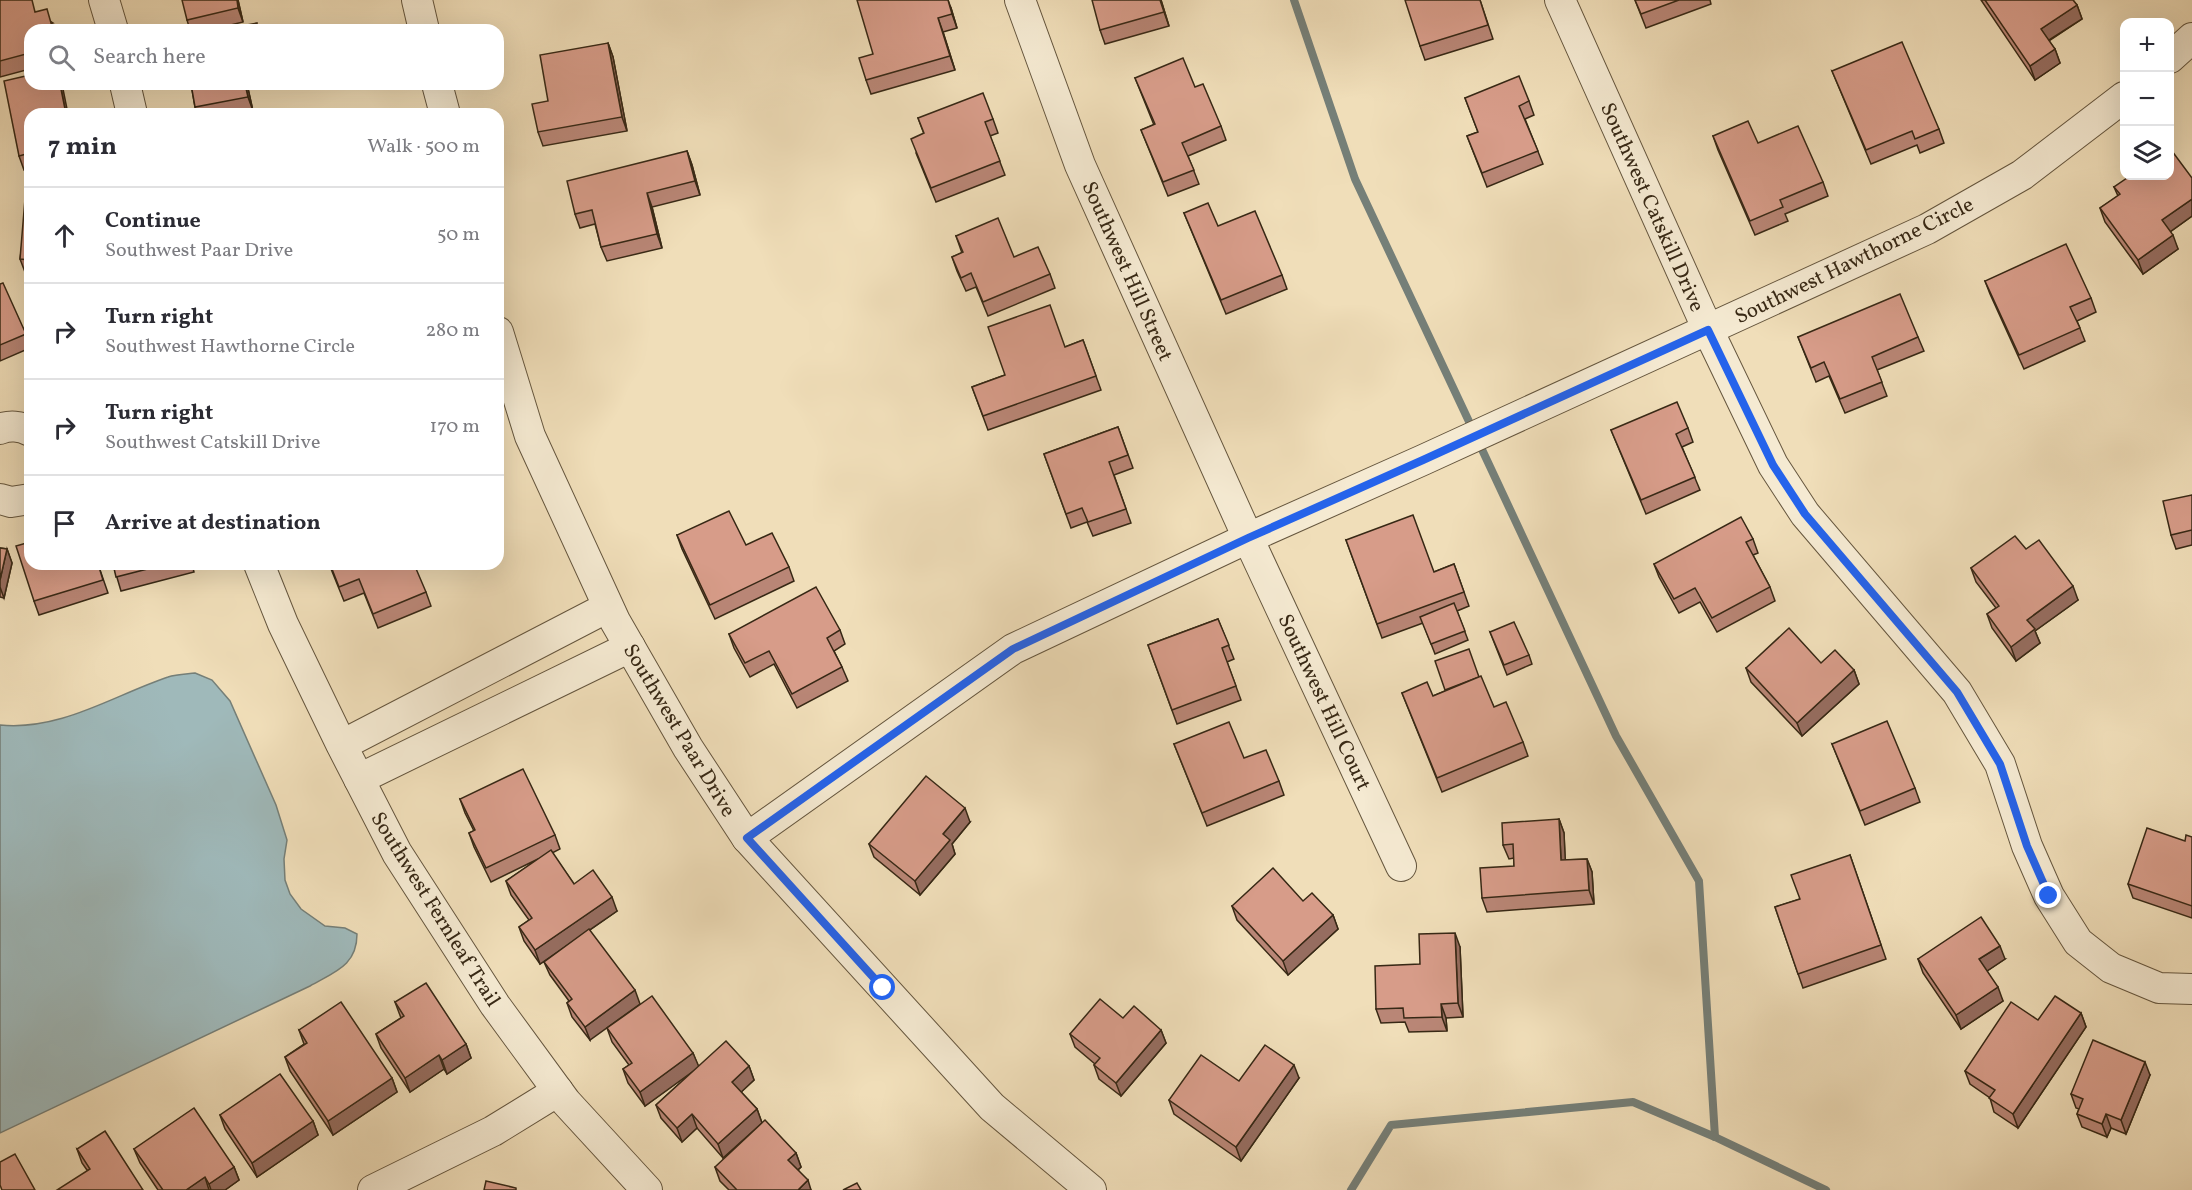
<!DOCTYPE html>
<meta charset="utf-8">
<style>
body{margin:0;font-family:Vollkorn,serif;background:#f7f7f7;color:#2b2b33}
.controls{position:absolute;right:18px;top:18px;display:grid;overflow:hidden;border-radius:12px;box-shadow:0 6px 24px #0002}
.controls button{width:54px;height:54px;display:grid;place-items:center;padding:0;border:0;border-bottom:2px solid #e1e1e2;background:#fff;color:#2b2b33;font:30px sans-serif}
.stop{position:absolute;width:18px;height:18px;margin:-14px;border:4px solid #2563eb;border-radius:50%;background:#fff}
.stop.end{background:#2563eb;border-color:#fff;box-shadow:0 2px 6px #0008}
.list{margin:0;padding:0;list-style:none}
h2{display:flex;justify-content:space-between;align-items:center;height:78px;margin:0;padding:0 24px;font-size:26px}
h2 small{font-size:20px;font-weight:400;color:#7c7c81}
.list li{display:grid;grid-template-columns:39px 1fr auto;gap:18px;align-items:center;box-sizing:border-box;height:96px;padding:0 24px;border-top:2px solid #e1e1e2}
.list b{display:block;font-size:22px;white-space:nowrap}
.list p{margin:0;font-size:20px;white-space:nowrap;color:#7c7c81}
.list em{font-size:20px;font-style:normal;color:#7c7c81}
.icon{flex:none;width:33px;height:33px;fill:none;stroke:currentColor;stroke-width:2;stroke-linecap:round;stroke-linejoin:round}
.map{position:relative;flex:none;width:2192px;height:1190px;overflow:hidden}
.search{position:absolute;background:#fff;box-shadow:0 6px 24px #0002;left:24px;top:24px;width:480px;height:66px;display:flex;align-items:center;gap:15px;box-sizing:border-box;padding:0 21px;border-radius:18px;color:#7c7c81;font-size:22px}
.panel{position:absolute;background:#fff;box-shadow:0 6px 24px #0002;left:24px;top:108px;width:480px;height:462px;border-radius:18px}
.map>svg:first-child{display:block}
.water{fill:#9fb9ba;stroke:#757f78;stroke-width:1.5}
.lines{fill:none;stroke-linecap:round;stroke-linejoin:round}
.stream{stroke:#757f78;stroke-width:8}
.minor-casing{stroke:#65563e;stroke-width:32}
.minor{stroke:#f5ead2;stroke-width:30}
.wall{fill:#b98676;stroke:#372815;stroke-width:1.5}
.shaded-wall{fill:#966d60;stroke:#372815;stroke-width:1.5}
.building{fill:#d79c89;stroke:#372815;stroke-width:1.5}
.route{stroke:#2563eb;stroke-width:8}
.labels{text-anchor:middle;stroke-width:4.5;stroke-linejoin:round;paint-order:stroke}
.street-label{font-size:21px;fill:#372815;stroke:#f5ead2}
</style>
<div class="map">
<svg width="2192" height="1190" viewBox="0 0 2192 1190">
<rect width="100%" height="100%" fill="#f0deb9"/>
<filter id="stains"><feTurbulence type="fractalNoise" baseFrequency=".00333" numOctaves="4"/><feColorMatrix values="0 0 0 0 .2 0 0 0 0 .09 0 0 0 0 .02 0 0 0 .5 -.17"/></filter>
<radialGradient id="worn" r=".72"><stop offset=".6" stop-color="#630" stop-opacity="0"/><stop offset="1" stop-color="#630" stop-opacity=".3"/></radialGradient>
<path class="water" d="M195,673L212,680L230,701L276,805L287,840L284,859L285,880L290,894L301,909L325,926L345,928L357,934C357,966 334,972 310,986L0,1133V725C61,731 112,696 168,677C176,674 186,674 195,673Z"/>
<g class="lines">
<g class="stream">
<polyline points="1294,0 1355,179 1473,430"/>
<polyline points="1478,441 1616,736 1699,881 1715,1137"/>
<polyline points="1351,1190 1391,1125 1633,1102 1715,1137 1826,1190"/>
</g>
<defs>
<g id="minor">
<polyline points="104,0 113,30"/>
<polyline points="417,0 424,30"/>
<polyline points="1020,0 1080,165 1248,538 1401,866"/>
<polyline points="1560,0 1708,330 1773,465 1805,514 1957,692 2000,764 2027,846 2049,896 2078,942 2111,968 2159,988 2192,989"/>
<polyline points="2170,58 2192,38"/>
<polyline points="125,84 132,114"/>
<polyline points="437,84 445,114"/>
<polyline points="498,332 530,436 615,621 688,748 747,838 992,1107 1091,1190"/>
<path d="M0,429C9,425 21,426 30,431"/>
<polyline points="0,499 11,502 30,499"/>
<polyline points="259,564 283,624 341,744 397,853 495,1005 566,1102 647,1190"/>
<polyline points="342,745 608,607"/>
<polyline points="359,779 630,647"/>
<polyline points="747,838 1013,649 1248,538 1423,460 1927,229 2022,175 2124,97"/>
<polyline points="373,1190 493,1131 558,1091"/>
</g>
</defs>
<use href="#minor" class="minor-casing"/>
<use href="#minor" class="minor"/>
</g>
<g class="wall">
<polygon points="0,0 36,12 53,23 30,30 30,69 0,77"/>
<polygon points="238,0 243,22 210,30 190,30 187,20"/>
<polygon points="1161,0 1169,26 1105,44 1100,30"/>
<polygon points="1480,0 1493,39 1425,60 1420,46"/>
<polygon points="1635,0 1710,0 1711,4 1646,28"/>
<polygon points="1981,0 2073,0 2077,5 2082,19 2049,41 2055,49 2060,63 2035,80"/>
<polygon points="951,8 957,28 943,32 955,70 871,94 866,80 873,54"/>
<polygon points="608,43 613,57 627,131 543,146 538,132 548,101"/>
<polygon points="1832,71 1939,129 1944,143 1920,153 1917,145 1871,164"/>
<polygon points="1135,78 1195,87 1221,126 1226,140 1188,156 1199,184 1168,196 1141,130 1154,125"/>
<polygon points="191,84 247,84 253,111 237,114 198,114 195,107"/>
<polygon points="1465,98 1529,101 1534,115 1525,119 1543,164 1487,187 1467,136 1478,132"/>
<polygon points="30,114 30,168 24,170 19,156"/>
<polygon points="918,118 993,119 998,133 990,136 1005,175 936,202 916,153 924,134"/>
<polygon points="1713,136 1758,143 1823,182 1828,196 1785,214 1788,221 1755,235 1718,150"/>
<polygon points="687,151 692,165 700,195 652,207 662,248 607,261 601,247 595,224 580,228 575,214"/>
<polygon points="30,187 30,273 25,272 20,259"/>
<polygon points="2114,187 2192,216 2170,232 2178,249 2143,274 2105,222 2100,208 2118,196"/>
<polygon points="1184,213 1218,226 1282,275 1287,289 1226,314"/>
<polygon points="956,236 1014,257 1050,274 1055,288 988,316 976,287 966,291 957,271 952,257 962,253"/>
<polygon points="1985,281 2091,298 2096,312 2077,321 2085,341 2024,369 1990,294"/>
<polygon points="0,284 26,334 30,345 30,348 0,361"/>
<polygon points="1798,337 1918,337 1924,351 1877,370 1887,396 1845,413 1829,376 1816,382"/>
<polygon points="1083,340 1101,390 988,430 972,387 1005,375 1065,347"/>
<polygon points="1118,427 1133,468 1114,475 1131,523 1093,536 1087,522 1071,528 1044,454"/>
<polygon points="1688,428 1693,442 1682,447 1700,490 1646,514 1611,430"/>
<polygon points="2192,495 2192,545 2176,549 2171,535"/>
<polygon points="677,535 746,545 789,567 794,581 715,619 682,549"/>
<polygon points="1753,539 1758,553 1753,555 1770,587 1775,601 1717,632 1700,602 1679,613 1659,577 1654,564"/>
<polygon points="1346,540 1434,572 1454,564 1469,606 1457,611 1468,640 1435,654 1423,623 1382,638"/>
<polygon points="0,548 7,549 12,563 4,598 0,597"/>
<polygon points="2026,549 2078,600 2035,631 2040,643 2016,661 1992,628 1987,614 1996,608 1976,582 1971,568"/>
<polygon points="98,564 108,593 39,615 34,601"/>
<polygon points="113,564 192,564 194,572 121,591"/>
<polygon points="329,564 426,592 431,606 378,628 364,593 344,601"/>
<polygon points="1218,619 1234,659 1227,662 1241,700 1177,724 1148,645"/>
<polygon points="840,630 845,644 834,651 842,667 848,681 797,708 774,664 750,677 734,648 729,634"/>
<polygon points="1490,632 1529,655 1532,664 1507,675"/>
<polygon points="1821,663 1854,670 1859,684 1802,736 1751,682 1746,668"/>
<polygon points="1479,677 1494,707 1523,742 1528,756 1442,792 1402,693 1433,696"/>
<polygon points="1174,744 1244,758 1279,781 1284,795 1207,826"/>
<polygon points="1832,744 1915,788 1920,802 1865,825"/>
<polygon points="460,799 555,835 560,849 552,853 574,884 617,911 590,930 590,1040 572,1017 567,1003 569,1001 550,975 544,962 565,947 540,964 524,941 519,927 529,920 511,895 506,881 538,859 491,882 474,847 469,833 474,831 465,813"/>
<polygon points="1559,819 1564,833 1565,860 1587,859 1592,872 1594,904 1487,912 1482,898 1514,866 1514,858 1509,859 1503,845"/>
<polygon points="970,822 952,844 955,854 920,895 874,857 869,844"/>
<polygon points="2192,837 2192,918 2133,898 2128,884 2185,841"/>
<polygon points="1850,855 1886,959 1803,988 1775,907 1800,899"/>
<polygon points="1303,901 1333,915 1338,929 1288,975 1237,920 1232,906"/>
<polygon points="1460,947 1463,1017 1446,1018 1447,1031 1409,1032 1405,1022 1381,1023 1376,1009 1420,964"/>
<polygon points="1918,959 2005,959 1987,971 2003,1001 1961,1029 1923,973"/>
<polygon points="395,1002 466,1044 471,1058 447,1074 444,1069 410,1092 381,1048 376,1034 401,1018"/>
<polygon points="2081,1013 2086,1027 2018,1128 1994,1112 1990,1098 1970,1084 1965,1071 2038,1020"/>
<polygon points="1123,1018 1161,1030 1166,1043 1121,1096 1099,1079 1094,1065 1095,1064 1075,1047 1070,1034"/>
<polygon points="607,1028 693,1053 698,1066 749,1066 754,1080 741,1092 757,1109 762,1123 723,1158 697,1128 682,1142 661,1118 656,1105 693,1071 645,1106 628,1083 623,1069 629,1065 612,1042"/>
<polygon points="299,1030 392,1078 397,1092 333,1135 290,1071 285,1057 304,1044"/>
<polygon points="2150,1075 2126,1134 2111,1128 2107,1137 2082,1127 2077,1114 2079,1109 2076,1108 2071,1094"/>
<polygon points="1299,1078 1241,1161 1174,1114 1169,1100 1239,1081"/>
<polygon points="220,1115 313,1121 318,1135 257,1177 225,1129"/>
<polygon points="77,1149 143,1190 87,1170 82,1163"/>
<polygon points="134,1149 234,1167 239,1180 225,1190 158,1190 140,1163"/>
<polygon points="796,1153 801,1167 798,1170 811,1190 729,1190 720,1181 715,1167"/>
</g>
<g class="shaded-wall">
<polygon points="237,0 238,0 243,22 238,8"/>
<polygon points="948,0 951,8 957,28 952,14"/>
<polygon points="1160,0 1161,0 1169,26 1164,12"/>
<polygon points="2077,5 2082,19 2046,42 2041,29"/>
<polygon points="938,18 943,32 955,70 950,56"/>
<polygon points="608,43 613,57 627,131 622,117"/>
<polygon points="2055,49 2060,63 2035,80 2030,66"/>
<polygon points="60,84 62,84 68,114 66,114"/>
<polygon points="245,84 247,84 253,111 248,97"/>
<polygon points="687,151 692,165 700,195 695,181"/>
<polygon points="647,193 652,207 662,248 657,234"/>
<polygon points="2192,199 2192,216 2167,234 2162,220"/>
<polygon points="2173,235 2178,249 2143,274 2138,260"/>
<polygon points="7,549 12,563 4,598 0,587 0,580"/>
<polygon points="2073,586 2078,600 2035,631 2040,643 2016,661 2011,647 2027,620"/>
<polygon points="1854,670 1859,684 1802,736 1797,723"/>
<polygon points="965,808 970,822 952,844 955,854 920,895 915,881 943,834"/>
<polygon points="1559,819 1564,833 1566,874 1561,860"/>
<polygon points="1587,859 1592,872 1594,904 1589,890"/>
<polygon points="612,897 617,911 540,964 535,950"/>
<polygon points="1333,915 1338,929 1288,975 1283,961"/>
<polygon points="1455,933 1460,947 1463,1017 1458,1003"/>
<polygon points="2000,946 2005,959 1984,973 1979,959"/>
<polygon points="1998,987 2003,1001 1961,1029 1956,1015"/>
<polygon points="635,990 640,1004 590,1040 585,1027"/>
<polygon points="1441,1004 1446,1018 1447,1031 1442,1017"/>
<polygon points="2081,1013 2086,1027 2018,1128 2013,1114"/>
<polygon points="1161,1030 1166,1043 1121,1096 1116,1083"/>
<polygon points="466,1044 471,1058 447,1074 442,1060"/>
<polygon points="693,1053 699,1067 645,1106 640,1092"/>
<polygon points="439,1055 444,1069 410,1092 405,1078"/>
<polygon points="2145,1062 2150,1075 2126,1134 2121,1120"/>
<polygon points="1294,1065 1299,1078 1241,1161 1236,1147"/>
<polygon points="749,1066 754,1080 737,1096 732,1082"/>
<polygon points="392,1078 397,1092 333,1135 328,1121"/>
<polygon points="757,1109 762,1123 723,1158 718,1144"/>
<polygon points="692,1114 697,1128 682,1142 677,1128"/>
<polygon points="2106,1114 2111,1128 2107,1137 2102,1124"/>
<polygon points="313,1121 318,1135 257,1177 252,1163"/>
<polygon points="796,1153 801,1167 793,1174 788,1160"/>
<polygon points="234,1167 239,1180 225,1190 211,1190 209,1184"/>
<polygon points="205,1177 209,1190 186,1190"/>
<polygon points="808,1180 811,1190 798,1190"/>
</g>
<g class="building">
<polygon points="0,0 32,0 35,12 47,9 53,30 30,30 30,53 0,61"/>
<polygon points="182,0 237,0 238,8 187,20"/>
<polygon points="857,0 948,0 952,14 938,18 950,56 866,80 859,58 873,54"/>
<polygon points="1092,0 1160,0 1164,12 1100,30"/>
<polygon points="1405,0 1480,0 1488,25 1420,46"/>
<polygon points="1635,0 1679,0 1641,14"/>
<polygon points="1985,0 2073,0 2077,5 2041,29 2055,49 2030,66"/>
<polygon points="257,23 258,30 220,30"/>
<polygon points="1902,42 1939,129 1915,139 1912,131 1866,150 1832,71"/>
<polygon points="608,43 622,117 538,132 532,104 548,101 540,55"/>
<polygon points="1183,58 1195,87 1203,84 1221,126 1182,143 1194,170 1163,182 1141,130 1155,124 1135,78"/>
<polygon points="30,75 30,84 60,84 66,114 30,114 30,153 19,156 4,81"/>
<polygon points="1519,76 1529,101 1519,106 1538,151 1482,173 1467,136 1478,132 1465,98"/>
<polygon points="191,84 245,84 248,97 195,107"/>
<polygon points="983,93 993,119 985,122 1000,161 931,188 911,139 924,133 918,118"/>
<polygon points="262,112 263,114 248,114"/>
<polygon points="1748,121 1758,143 1798,126 1823,182 1780,200 1783,207 1750,221 1713,136"/>
<polygon points="2169,147 2192,178 2192,199 2162,220 2173,235 2138,260 2100,208 2120,194 2114,187 2130,176 2169,176"/>
<polygon points="687,151 695,181 647,193 657,234 601,247 592,210 575,214 567,181"/>
<polygon points="26,187 30,187 30,260 20,259"/>
<polygon points="1208,203 1218,226 1255,211 1282,275 1221,300 1184,213"/>
<polygon points="998,218 1014,257 1038,247 1050,274 983,302 971,273 961,278 952,257 963,252 956,236"/>
<polygon points="2066,244 2091,298 2070,307 2080,328 2019,355 1985,281"/>
<polygon points="3,283 26,334 0,345 0,284"/>
<polygon points="1900,294 1918,337 1872,357 1882,382 1840,399 1824,362 1811,368 1798,337"/>
<polygon points="1050,305 1065,347 1083,340 1096,376 983,416 972,387 1005,375 988,327"/>
<polygon points="1677,402 1688,428 1676,434 1695,477 1641,500 1611,430"/>
<polygon points="1118,427 1128,455 1109,462 1126,509 1088,522 1082,508 1066,514 1044,454"/>
<polygon points="2192,495 2192,530 2171,535 2163,501"/>
<polygon points="729,511 746,545 772,533 789,567 710,605 677,535"/>
<polygon points="1413,515 1434,572 1454,564 1464,592 1377,624 1346,540"/>
<polygon points="1741,517 1753,539 1746,542 1770,587 1712,618 1695,588 1674,599 1654,564"/>
<polygon points="2015,536 2026,549 2039,540 2073,586 2027,620 2035,629 2011,647 1987,614 1999,606 1971,568"/>
<polygon points="30,542 30,564 98,564 103,580 34,601 16,546"/>
<polygon points="0,548 7,549 0,580"/>
<polygon points="113,564 167,564 116,577"/>
<polygon points="330,564 414,564 426,592 373,614 359,579 339,587"/>
<polygon points="816,587 840,630 827,638 842,667 792,694 769,651 745,663 729,634"/>
<polygon points="1454,603 1465,631 1431,644 1420,617"/>
<polygon points="1218,619 1229,645 1222,648 1236,686 1172,710 1148,645"/>
<polygon points="1514,622 1529,655 1504,665 1490,632"/>
<polygon points="1789,628 1821,663 1835,650 1854,670 1797,723 1746,668"/>
<polygon points="1469,649 1479,677 1445,690 1435,661"/>
<polygon points="1481,676 1494,707 1506,702 1523,742 1437,778 1402,693 1427,682 1433,696"/>
<polygon points="1887,721 1915,788 1860,811 1832,744"/>
<polygon points="1229,722 1244,758 1266,750 1279,781 1202,813 1174,744"/>
<polygon points="523,769 555,835 486,868 469,833 475,830 460,799"/>
<polygon points="926,776 965,808 943,834 950,840 915,881 869,844"/>
<polygon points="1559,819 1561,860 1587,859 1589,890 1482,898 1480,868 1514,866 1513,844 1503,845 1502,823"/>
<polygon points="2147,828 2185,841 2186,835 2192,837 2192,906 2128,884"/>
<polygon points="551,850 574,884 593,870 612,897 535,950 519,927 532,918 506,881"/>
<polygon points="1850,855 1881,945 1798,974 1775,907 1800,899 1791,875"/>
<polygon points="1273,868 1303,901 1312,893 1333,915 1283,961 1232,906"/>
<polygon points="1981,917 2000,946 1979,959 1998,987 1956,1015 1918,959"/>
<polygon points="589,929 635,990 585,1027 567,1003 572,999 544,962"/>
<polygon points="1455,933 1458,1003 1441,1004 1442,1017 1404,1018 1403,1008 1376,1009 1375,966 1420,964 1419,934"/>
<polygon points="426,983 466,1044 442,1060 439,1055 405,1078 376,1034 404,1016 395,1002"/>
<polygon points="652,996 693,1053 640,1092 623,1069 632,1063 607,1028"/>
<polygon points="2055,996 2081,1013 2013,1114 1989,1098 1995,1090 1965,1071 2011,1002 2038,1020"/>
<polygon points="1100,999 1123,1018 1134,1006 1161,1030 1116,1083 1094,1065 1100,1058 1070,1034"/>
<polygon points="341,1002 392,1078 328,1121 285,1057 307,1043 299,1030"/>
<polygon points="2093,1040 2145,1062 2121,1120 2106,1114 2102,1124 2077,1114 2083,1099 2071,1094"/>
<polygon points="726,1041 749,1066 732,1082 757,1109 718,1144 692,1114 677,1128 656,1105"/>
<polygon points="1265,1045 1294,1065 1236,1147 1169,1100 1201,1055 1239,1081"/>
<polygon points="280,1074 313,1121 252,1163 220,1115"/>
<polygon points="194,1108 234,1167 209,1184 205,1177 186,1190 163,1190 134,1149"/>
<polygon points="765,1120 796,1153 788,1160 808,1180 798,1190 737,1190 715,1167"/>
<polygon points="105,1131 143,1190 57,1190 90,1169 77,1149"/>
<polygon points="15,1154 35,1190 2,1190 0,1185 0,1162"/>
<polygon points="486,1181 516,1188 516,1190 484,1190"/>
<polygon points="857,1183 861,1190 843,1190"/>
</g>
<g class="lines">
<polyline class="route" points="883,988 747,838 1013,649 1248,538 1423,460 1708,330 1773,465 1805,514 1957,692 2000,764 2027,846 2049,896"/>
</g>
<g class="labels">
<g class="street-label">
<text transform="translate(1653 207) rotate(66)" y="7">Southwest Catskill Drive</text>
<text transform="translate(1854 260) rotate(-26)" y="7">Southwest Hawthorne Circle</text>
<text transform="translate(1128 271) rotate(66)" y="7">Southwest Hill Street</text>
<text transform="translate(1325 702) rotate(65)" y="7">Southwest Hill Court</text>
<text transform="translate(680 730) rotate(59)" y="7">Southwest Paar Drive</text>
<text transform="translate(436 909) rotate(58)" y="7">Southwest Fernleaf Trail</text>
</g>
</g>
<rect width="100%" height="100%" filter="url(#stains)"/>
<rect width="100%" height="100%" fill="url(#worn)"/>
</svg>
<div class="controls">
<button>+</button>
<button>−</button>
<button><svg class="icon" aria-label="layers" viewBox="0 0 24 24"><path d="M12 4l9 5-9 5-9-5zM3 14l9 5 9-5"/></svg></button>
</div>
<div class="stop" style="left:883px;top:988px"></div>
<div class="stop end" style="left:2049px;top:896px"></div>
<div class="search"><svg class="icon" aria-label="search" viewBox="0 0 24 24"><circle cx="10" cy="10" r="6"/><path d="M15 15l6 6"/></svg>Search here</div>
<section class="panel">
<h2>7 min<small>Walk · 500 m</small></h2>
<ul class="list">
<li><svg class="icon" aria-label="ahead" viewBox="0 0 24 24"><path d="M12 20V5M6 11l6-6 6 6"/></svg><div><b>Continue</b><p>Southwest Paar Drive</p></div><em>50 m</em></li>
<li><svg class="icon" aria-label="right" viewBox="0 0 24 24"><path d="M7 20v-9h11M14 6l5 5-5 5"/></svg><div><b>Turn right</b><p>Southwest Hawthorne Circle</p></div><em>280 m</em></li>
<li><svg class="icon" aria-label="right" viewBox="0 0 24 24"><path d="M7 20v-9h11M14 6l5 5-5 5"/></svg><div><b>Turn right</b><p>Southwest Catskill Drive</p></div><em>170 m</em></li>
<li><svg class="icon" aria-label="arrive" viewBox="0 0 24 24"><path d="M6 21V4h12l-3 4 3 4H6"/></svg><div><b>Arrive at destination</b></div></li>
</ul>
</section>
</div>
